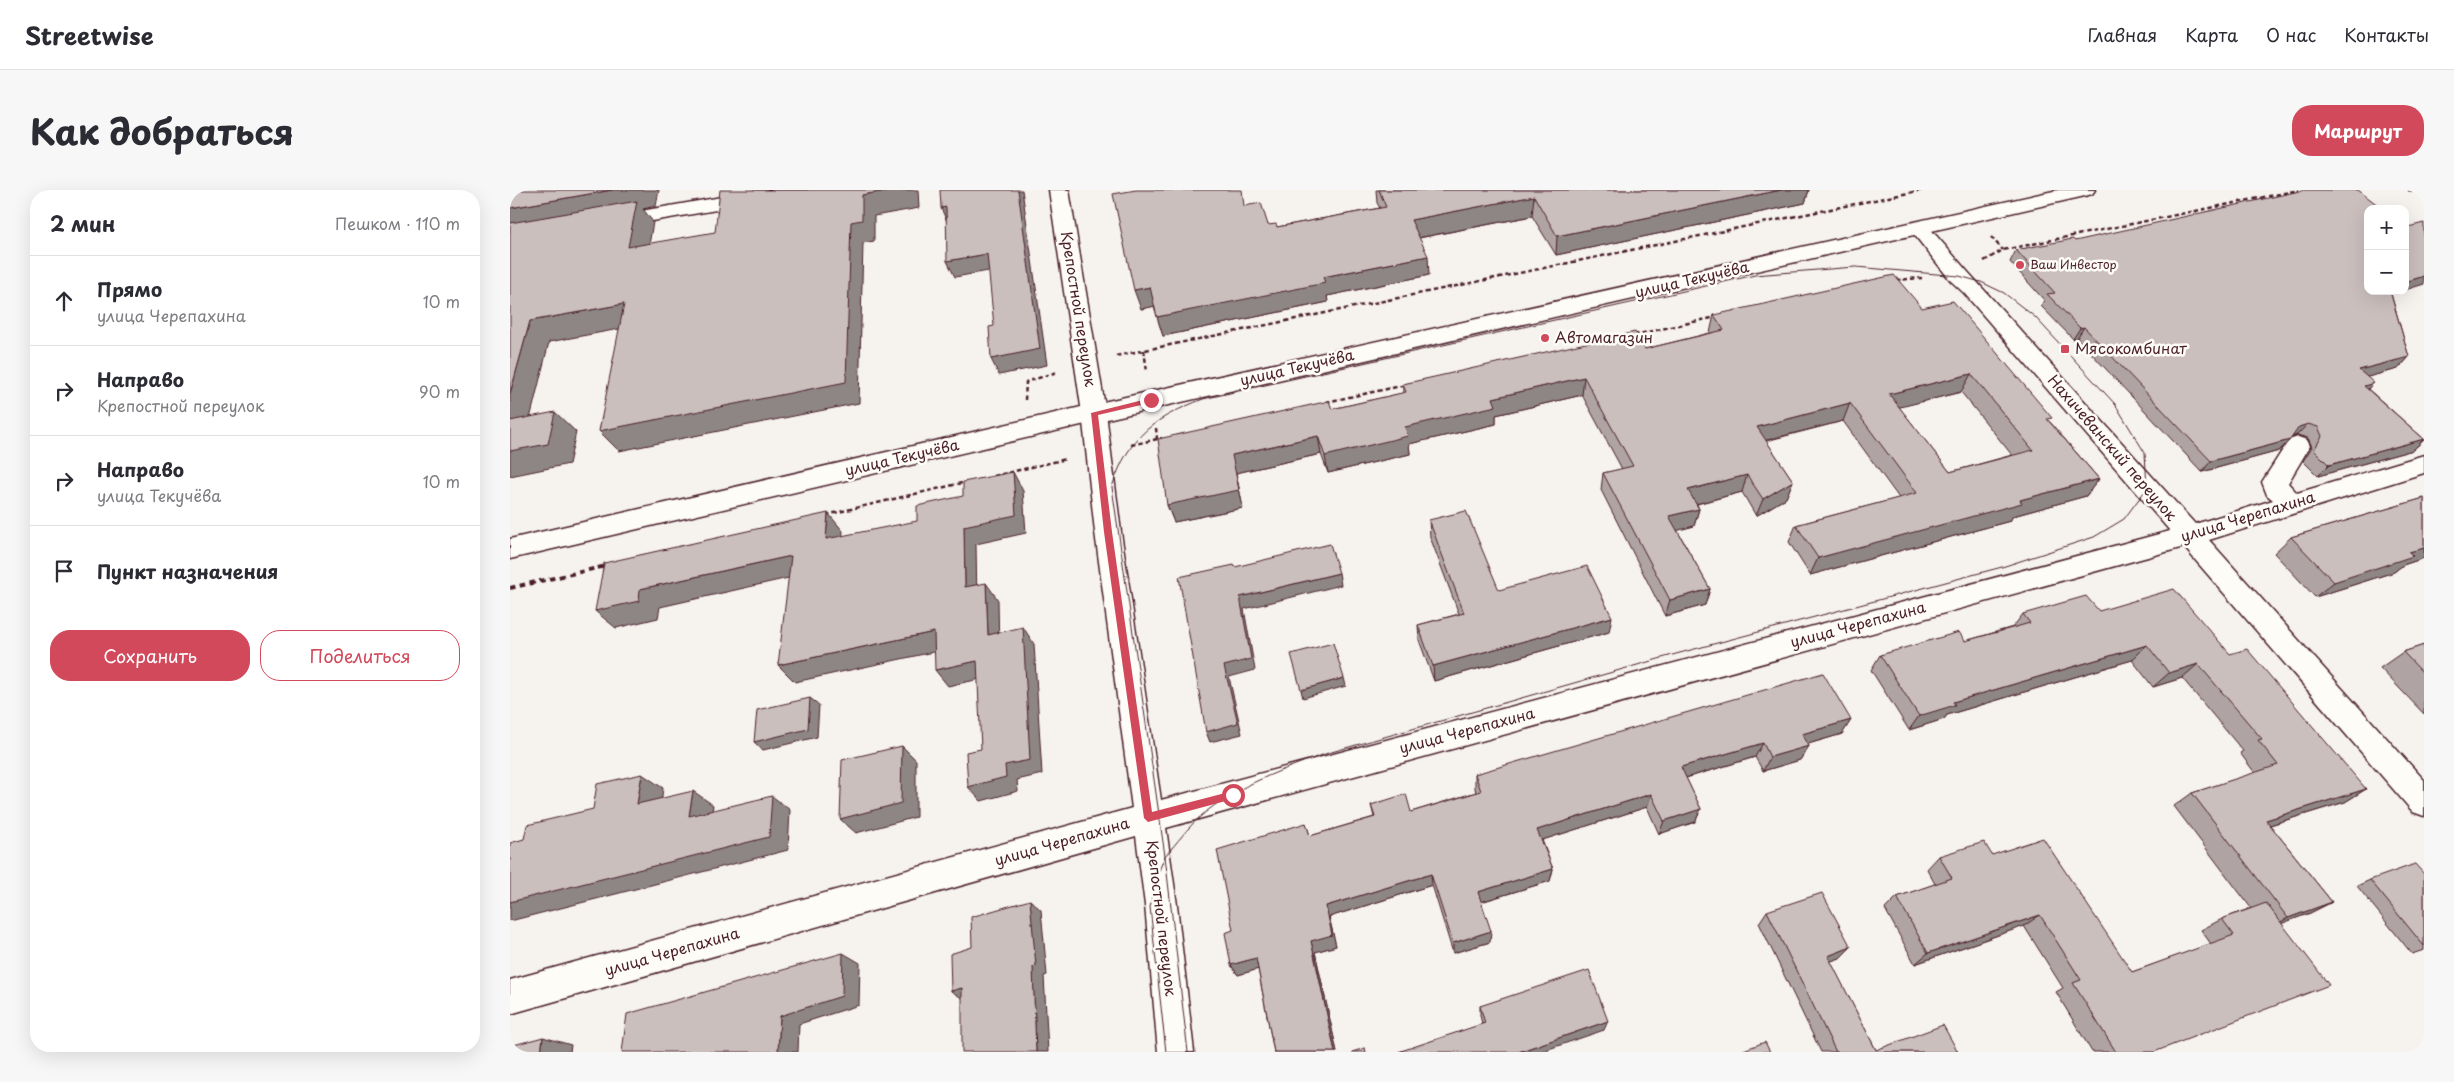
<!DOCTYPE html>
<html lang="ru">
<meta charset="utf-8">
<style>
body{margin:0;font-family:"Playpen Sans",sans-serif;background:#f7f7f7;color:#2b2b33}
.controls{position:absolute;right:15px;top:15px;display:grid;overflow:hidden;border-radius:10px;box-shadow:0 5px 20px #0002}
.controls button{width:45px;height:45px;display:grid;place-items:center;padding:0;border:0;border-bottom:1px solid #e1e1e2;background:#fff;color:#2b2b33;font:25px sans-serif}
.stop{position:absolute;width:15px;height:15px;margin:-11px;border:4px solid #d1495b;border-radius:50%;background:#fff}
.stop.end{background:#d1495b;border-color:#fff;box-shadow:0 1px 5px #0008}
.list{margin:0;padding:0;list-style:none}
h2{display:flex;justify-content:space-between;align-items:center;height:65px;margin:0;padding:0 20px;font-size:21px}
h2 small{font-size:16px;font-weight:400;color:#7c7c81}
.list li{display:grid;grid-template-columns:32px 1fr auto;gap:15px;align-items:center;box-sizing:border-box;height:90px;padding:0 20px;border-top:1px solid #e1e1e2}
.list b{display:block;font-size:19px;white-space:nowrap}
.list p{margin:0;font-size:16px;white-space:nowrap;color:#7c7c81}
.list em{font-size:16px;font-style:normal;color:#7c7c81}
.actions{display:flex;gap:10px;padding:15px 20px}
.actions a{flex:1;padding:11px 0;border:1px solid #d1495b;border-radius:20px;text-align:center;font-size:18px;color:#d1495b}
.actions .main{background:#d1495b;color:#fff}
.icon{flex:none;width:28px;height:28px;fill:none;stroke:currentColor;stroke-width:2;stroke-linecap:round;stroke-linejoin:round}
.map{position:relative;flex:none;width:1914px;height:862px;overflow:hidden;border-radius:20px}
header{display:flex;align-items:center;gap:30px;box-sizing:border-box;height:70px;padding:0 25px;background:#fff;border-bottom:1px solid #e1e1e2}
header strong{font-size:24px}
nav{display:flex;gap:28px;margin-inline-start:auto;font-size:18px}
.intro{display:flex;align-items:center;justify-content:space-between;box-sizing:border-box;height:120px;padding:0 30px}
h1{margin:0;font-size:35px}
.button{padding:12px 22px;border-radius:20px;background:#d1495b;color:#fff;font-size:18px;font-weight:700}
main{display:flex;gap:30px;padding:0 30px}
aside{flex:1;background:#fff;border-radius:20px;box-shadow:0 5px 20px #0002}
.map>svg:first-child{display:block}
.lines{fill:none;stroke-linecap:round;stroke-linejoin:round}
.minor-casing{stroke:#4a1f2b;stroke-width:3}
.major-casing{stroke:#4a1f2b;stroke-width:3}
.path-far1{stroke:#4a1f2b;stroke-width:2.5;stroke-dasharray:4.5 3;stroke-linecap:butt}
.path{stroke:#4a1f2b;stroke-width:4;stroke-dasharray:5.5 4.5;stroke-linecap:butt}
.minor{fill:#fdfcf7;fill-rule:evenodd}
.major{fill:#fdfcf7;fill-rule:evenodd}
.tram{stroke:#4a1f2b;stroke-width:1}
.wall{fill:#afa4a3;stroke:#4a1f2b;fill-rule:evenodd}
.shaded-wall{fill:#8e8685;stroke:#4a1f2b}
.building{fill:#cbbfbe;stroke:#4a1f2b;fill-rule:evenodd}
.route{fill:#d1495b}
.poi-dot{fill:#d1495b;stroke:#fdfcf7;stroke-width:2}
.labels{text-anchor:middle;stroke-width:5;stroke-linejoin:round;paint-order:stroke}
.far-poi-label{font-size:12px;fill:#4a1f2b;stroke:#fdfcf7;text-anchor:start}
.street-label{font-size:15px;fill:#4a1f2b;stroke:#fdfcf7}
.poi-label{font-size:15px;fill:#4a1f2b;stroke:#fdfcf7;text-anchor:start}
</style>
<header>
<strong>Streetwise</strong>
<nav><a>Главная</a><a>Карта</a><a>О нас</a><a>Контакты</a></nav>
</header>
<div class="intro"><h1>Как добраться</h1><a class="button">Маршрут</a></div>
<main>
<aside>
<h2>2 мин<small>Пешком · 110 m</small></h2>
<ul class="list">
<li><svg class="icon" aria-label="ahead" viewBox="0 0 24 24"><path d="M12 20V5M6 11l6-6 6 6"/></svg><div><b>Прямо</b><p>улица Черепахина</p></div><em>10 m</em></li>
<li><svg class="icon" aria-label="right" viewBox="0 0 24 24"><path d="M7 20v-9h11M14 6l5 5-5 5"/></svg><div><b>Направо</b><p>Крепостной переулок</p></div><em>90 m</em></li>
<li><svg class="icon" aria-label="right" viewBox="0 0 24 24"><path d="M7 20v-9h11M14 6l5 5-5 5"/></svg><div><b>Направо</b><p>улица Текучёва</p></div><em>10 m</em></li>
<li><svg class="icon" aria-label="arrive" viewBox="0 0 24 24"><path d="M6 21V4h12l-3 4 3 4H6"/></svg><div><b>Пункт назначения</b></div></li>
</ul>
<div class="actions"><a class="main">Сохранить</a><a>Поделиться</a></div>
</aside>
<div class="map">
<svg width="1914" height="862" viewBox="0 0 1914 862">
<rect width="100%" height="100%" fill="#f6f3ef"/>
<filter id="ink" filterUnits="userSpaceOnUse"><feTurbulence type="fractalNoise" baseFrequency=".02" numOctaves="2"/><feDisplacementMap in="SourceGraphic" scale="10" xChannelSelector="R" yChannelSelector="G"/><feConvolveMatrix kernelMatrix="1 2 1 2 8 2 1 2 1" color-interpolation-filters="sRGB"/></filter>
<g filter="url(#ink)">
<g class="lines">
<defs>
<g id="minor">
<polygon points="252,0 297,0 294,4 287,6 102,38 95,36 92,32 95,28 102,26"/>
<polygon points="539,0 559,0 596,223 611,342 651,610 1660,341 1454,103 1441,91 1403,43 1400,39 1403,35 1410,33 1417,35 1457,81 1685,334 1763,310 1757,305 1752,292 1779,250 1788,247 1797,250 1800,256 1778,293 1787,303 1914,265 1914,283 1699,350 1914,590 1914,626 1903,622 1674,357 656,638 667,715 684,862 648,862 635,715 626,646 0,824 0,790 622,618 585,342 572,223"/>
</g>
<polygon id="major" points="1548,0 1585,0 1582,4 1575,6 584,232 0,369 0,349 584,214"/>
</defs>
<use href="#minor" class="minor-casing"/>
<use href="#major" class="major-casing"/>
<g class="path-far1">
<polyline points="1898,0 1914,2"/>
<polyline points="1481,47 1493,60"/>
<polyline points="1474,71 1493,60 1789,0"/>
<polyline points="1386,90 1412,88"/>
<polyline points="1124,145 1206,127"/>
<polyline points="634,160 637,182"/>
<polyline points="606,166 1413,0"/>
<polyline points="515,210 516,192 547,182"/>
<polyline points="816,212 896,195"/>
<polyline points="646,238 647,249"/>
<polyline points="621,255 652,248"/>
<polyline points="484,286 556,269"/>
<polyline points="316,325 456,292"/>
</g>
<polyline class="path" points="0,398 96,376"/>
<use href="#minor" class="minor"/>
<use href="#major" class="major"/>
<g class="tram">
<path d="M1346,77L1449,86L1471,92L1494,103L1525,127L1605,214L1635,263L1637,298L1614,329L1584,347L1492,377L1166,464L818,563C774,579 727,595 691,626C678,637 667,653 655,666L602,297C619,245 645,228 693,209L1245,85Z"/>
<polyline points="655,666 678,862"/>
<polyline points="655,666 646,688 640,717 656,862"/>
</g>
</g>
<g class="wall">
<polygon points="866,0 1299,0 1295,13 1046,65 1022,26 909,48 919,85 817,106 818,112 653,146 644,116 631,119 736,16 758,35 767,37 870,18 867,13"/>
<polygon points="1565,51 1881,104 1899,167 1888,179 1857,187 1858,199 1914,249 1914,250 1903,260 1808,286 1793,271 1802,257 1798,248 1787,245 1782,247 1769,261 1692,282 1567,148 1563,149 1531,116 1534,110 1500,72 1506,60"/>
<path d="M1412,118L1540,232L1589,289L1576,306L1503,326L1500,331L1300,385L1279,352L1286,335L1389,308L1333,231L1256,251L1283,291L1276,308L1246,326L1232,302L1187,314L1189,319L1184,336L1167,340L1200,399L1195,415L1155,426L1091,300L1093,283L1112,279L1072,205L986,225V234L899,254L900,264L818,283L811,264L726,283L733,318L664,332L657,315L822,219L893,203V194L1135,159L1200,143L1204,125ZM1451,202L1502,265L1440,282L1389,217Z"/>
<polygon points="1914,308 1914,368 1893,375 1884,382 1805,407 1764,363 1781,347"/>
<polygon points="919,330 989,400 1099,442 924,491 909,450 908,435 949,424 920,347"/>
<polygon points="1589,421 1720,464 1856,599 1835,612 1760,635 1822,712 1800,723 1772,733 1645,862 1582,862 1546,802 1553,798 1514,736 1405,774 1375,719 1387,707 1425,694 1417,679 1429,666 1482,665 1622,782 1701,754 1691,740 1712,729 1741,718 1664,616 1682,603 1745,583 1730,563 1733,561 1672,488 1643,497 1622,470 1437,525 1434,529 1399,540 1361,480 1370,465 1455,451 1503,437 1513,424"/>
<polygon points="1914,455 1914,524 1870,478 1893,462"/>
<polygon points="1341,530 1332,544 1298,554 1299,556 1290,570 1253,581 1245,567 1176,588 1191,619 1185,632 1149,644 1137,617 1032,650 1043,679 1040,691 971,712 980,752 943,763 922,695 819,727 826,756 805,762 827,862 764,862 748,779 728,785 721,775 723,740 796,633 800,646 864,627 861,615 901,622 966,602 965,598 965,584"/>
<polygon points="1914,684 1914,760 1902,764 1847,696 1860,690"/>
<polygon points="1257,721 1330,768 1320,771 1366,860 1448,862 1311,862 1249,733"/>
<polygon points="970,816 1094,840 972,834 970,825"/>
</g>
<g class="shaded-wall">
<polygon points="102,0 149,0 146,16 133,19 143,32 135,78 0,43 0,18"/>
<polygon points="381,0 408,0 409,18 364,26 364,51 353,53 349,213 109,261 89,241 341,32 352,5"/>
<polygon points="508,0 512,0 537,175 489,185 481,169"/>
<polygon points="1271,0 1299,0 1295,13 1046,65 1047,46"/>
<polygon points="1024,6 1022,26 902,49 901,30"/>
<polygon points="436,17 438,34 431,18"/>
<polygon points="477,64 484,80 445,87 437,71"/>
<polygon points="918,66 919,85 817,106 818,112 653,146 647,127 813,87"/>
<polygon points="1914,86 1914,94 1895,100 1895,92"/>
<polygon points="640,97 646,116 631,119 624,100"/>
<polygon points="1874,101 1890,101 1868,108"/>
<polygon points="114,114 131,135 39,152 14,253 0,240 0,204 20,131"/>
<polygon points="1574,137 1567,148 1563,149 1570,138"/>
<polygon points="1899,167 1888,179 1839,192 1849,180"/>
<polygon points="1461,184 1451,202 1370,222 1379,204"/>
<polygon points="1074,187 1072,205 986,225 986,234 899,254 900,264 818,283 815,266 895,237 983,208"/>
<polygon points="1864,193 1853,204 1854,196"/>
<polygon points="1340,213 1333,231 1241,254 1247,237"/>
<polygon points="45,222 66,242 59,274 0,286 0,261"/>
<polygon points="1798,234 1787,245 1778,248 1789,237"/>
<polygon points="808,246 811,264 726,283 733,318 664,332 657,315 722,265"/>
<polygon points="1914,249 1903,260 1808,286 1819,275"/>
<polygon points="1780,250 1769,261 1692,282 1701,271"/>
<polygon points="503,282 513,301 516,343 466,354 467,415 455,397 454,336"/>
<polygon points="1237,285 1232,302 1174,317 1178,300"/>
<polygon points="1589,289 1576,306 1503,326 1500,331 1300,385 1308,368 1510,310"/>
<polygon points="1283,291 1276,308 1246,326 1253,309"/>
<polygon points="1189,319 1184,336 1155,344 1159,326"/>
<polygon points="318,323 333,341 331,367 316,349"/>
<polygon points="1914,358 1914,368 1893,375 1884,382 1805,407 1824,392 1899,362"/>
<polygon points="281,366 296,384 150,417 148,428 106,438 85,421 130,399"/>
<polygon points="829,383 831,395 734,419 745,480 719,487 732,544 700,552 696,542 714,476 730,407"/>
<polygon points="476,393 488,410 489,462 478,445"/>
<polygon points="1200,399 1195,415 1155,426 1160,410"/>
<polygon points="1102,427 1099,442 924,491 923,476"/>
<polygon points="513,437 524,454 532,584 507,590 508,601 471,611 458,597 495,575"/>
<polygon points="424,442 437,459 285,492 268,475"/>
<polygon points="1637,455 1622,470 1437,525 1434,529 1399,540 1409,526 1443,512"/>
<polygon points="467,471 479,487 438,496 425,480"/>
<polygon points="1688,474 1672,488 1643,497 1659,483"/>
<polygon points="834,488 836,496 793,508 791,500"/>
<polygon points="300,508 309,515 307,547 253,560 244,552"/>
<polygon points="1341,530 1332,544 1284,558 1292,544"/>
<polygon points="1253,553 1245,567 1165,591 1171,577"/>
<polygon points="392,556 406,570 406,627 346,643 330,629"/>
<polygon points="1299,556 1290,570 1253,581 1260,567"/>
<polygon points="132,584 153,598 149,628 127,614"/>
<polygon points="1856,599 1835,612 1737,642 1756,630"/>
<polygon points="183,601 203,615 200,640 179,626"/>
<polygon points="1141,604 1137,617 1026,652 1027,640"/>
<polygon points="262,606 280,620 278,660 0,731 0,712"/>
<polygon points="1191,619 1185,632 1149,644 1154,631"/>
<polygon points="1043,679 1040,691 967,713 968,702"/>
<polygon points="921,684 922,695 819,727 826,756 805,762 827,862 825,862 801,751 816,716"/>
<polygon points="520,710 531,720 537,785 534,786 538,862 526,862"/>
<polygon points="1822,712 1800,723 1757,739 1778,728"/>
<polygon points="1530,725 1514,736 1405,774 1418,763"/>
<polygon points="981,741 980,752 943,763 943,753"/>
<polygon points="1341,757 1330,768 1307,776 1318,766"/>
<polygon points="333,763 350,773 349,815 289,834 288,862 268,862 270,826"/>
<polygon points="746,768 752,778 728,785 721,775"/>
<polygon points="452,798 455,810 441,801"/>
<polygon points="1098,831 1094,840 1030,862 1008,862"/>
<polygon points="33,847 61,855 60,862 31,862"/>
</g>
<g class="building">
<polygon points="0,0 102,0 0,18"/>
<polygon points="210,0 381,0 352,5 352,30 341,32 336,192 89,241 114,114 20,131 0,204 0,33 127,11 118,57 205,42"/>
<polygon points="430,0 508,0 530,159 481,169 479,137 484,136 477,64 437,71 436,17 431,18"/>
<polygon points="626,0 732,0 734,16 751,13 758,35 766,34 767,37 876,17 869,0 1271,0 1047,46 1024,6 901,30 918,66 813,87 815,93 647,127 640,97 624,100 603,4"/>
<polygon points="1794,0 1848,0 1873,19 1858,19 1858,101 1880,101 1899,167 1849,180 1864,193 1854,196 1914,249 1819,275 1804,260 1812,246 1808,237 1798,234 1789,237 1780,250 1701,271 1574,137 1570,138 1537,104 1545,103 1506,60 1563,49 1565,51"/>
<polygon points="1914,33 1914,86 1895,92 1895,35 1898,37"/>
<path d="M1384,85L1412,118L1443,111L1542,228L1537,229L1589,289L1510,310L1512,313L1308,368L1286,335L1407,303L1340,213L1247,237L1283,291L1253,309L1237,285L1178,300L1189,319L1159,326L1200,399L1160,410L1093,283L1123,276L1074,187L983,208L986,216L895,237L898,246L815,266L808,246L722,265L729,300L657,315L648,249L819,211L822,219L896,202L893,194L1125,142L1135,159L1214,140L1204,125ZM1461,184L1523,260L1440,282L1379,204Z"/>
<polygon points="45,222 38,254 0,261 0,231"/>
<polygon points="503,282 506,325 454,336 455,397 476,393 478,445 513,437 520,570 495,575 496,587 458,597 456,562 471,559 467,471 425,480 424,442 268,475 281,366 130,399 129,411 85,421 94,373 318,323 316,349 407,331 407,316 453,306 453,292"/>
<polygon points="1914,308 1914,358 1899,362 1903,366 1824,392 1781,347"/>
<polygon points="956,321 989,400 1077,376 1102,427 923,476 908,435 954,423 919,330"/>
<polygon points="820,354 829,383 730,407 741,469 714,476 728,533 696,542 669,387 724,375 725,377"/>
<polygon points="1664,399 1720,464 1737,459 1856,599 1756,630 1822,712 1778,728 1682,603 1768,575 1748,550 1752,549 1688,474 1659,483 1637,455 1443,512 1445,515 1409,526 1370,465 1449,442 1455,451 1520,433 1513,424 1576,406 1589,421"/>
<polygon points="823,453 834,488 791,500 781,464"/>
<polygon points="1914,455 1914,484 1893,462"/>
<polygon points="1313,483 1341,530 1292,544 1299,556 1260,567 1253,553 1171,577 1191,619 1154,631 1141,604 1027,640 1043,679 968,702 981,741 943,753 921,684 816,716 822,745 801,751 825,862 764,862 746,768 721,775 715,743 723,740 707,660 796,633 800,646 865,627 861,615 896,604 901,622 971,601 965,584"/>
<polygon points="300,508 298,539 244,552 247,520"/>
<polygon points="392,556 391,613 330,629 332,570"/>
<polygon points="132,584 127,614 183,601 179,626 262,606 259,647 0,712 0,653 14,649 17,635 83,619 87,594"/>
<polygon points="1533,648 1622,782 1724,745 1712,729 1756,713 1819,795 1644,862 1606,862 1563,793 1571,790 1530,725 1418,763 1387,707 1442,688 1429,666 1474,652 1482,665"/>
<polygon points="1905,674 1914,684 1914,756 1860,690"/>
<polygon points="1312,703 1341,757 1318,766 1366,860 1433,835 1448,862 1326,862 1257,721"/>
<polygon points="520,710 526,776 523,777 526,862 452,862 452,798 441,801 440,764 462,757 461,727"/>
<polygon points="333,763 332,806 270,826 268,862 112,862 117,824"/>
<polygon points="1079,780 1098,831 1008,862 888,862 975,833 970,816"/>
<polygon points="33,847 31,862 0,862 0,856"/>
<polygon points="1255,852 1260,862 1228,862"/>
<polygon points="855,858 856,862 842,862"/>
</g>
</g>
<polygon class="route" points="641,208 645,210 644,212 588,225 602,342 642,622 723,601 727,605 723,609 638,632 634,628 594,342 581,223"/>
<g class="poi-dot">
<circle cx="1510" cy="75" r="5"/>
<circle cx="1035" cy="148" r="5"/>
<rect x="1550" y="154" width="10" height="10" rx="2.5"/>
</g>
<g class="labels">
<g class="far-poi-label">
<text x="1520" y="79">Ваш Инвестор</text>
</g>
<g class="street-label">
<text transform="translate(1182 90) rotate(-13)" y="5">улица Текучёва</text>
<text transform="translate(568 119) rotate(81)" y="5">Крепостной переулок</text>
<text transform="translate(787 178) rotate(-13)" y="5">улица Текучёва</text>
<text transform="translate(1602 258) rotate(49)" y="5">Нахичеванский переулок</text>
<text transform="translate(392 268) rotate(-13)" y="5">улица Текучёва</text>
<text transform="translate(1738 327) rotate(-17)" y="5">улица Черепахина</text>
<text transform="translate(1348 435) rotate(-15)" y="5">улица Черепахина</text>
<text transform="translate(957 541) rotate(-15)" y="5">улица Черепахина</text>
<text transform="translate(552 652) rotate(-16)" y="5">улица Черепахина</text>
<text transform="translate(651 728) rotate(83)" y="5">Крепостной переулок</text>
<text transform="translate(162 762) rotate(-16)" y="5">улица Черепахина</text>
</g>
<g class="poi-label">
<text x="1045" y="153">Автомагазин</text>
<text x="1565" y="164">Мясокомбинат</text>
</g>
</g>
</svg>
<div class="controls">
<button>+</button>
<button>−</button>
</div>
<div class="stop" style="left:723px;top:605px"></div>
<div class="stop end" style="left:641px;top:210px"></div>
</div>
</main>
